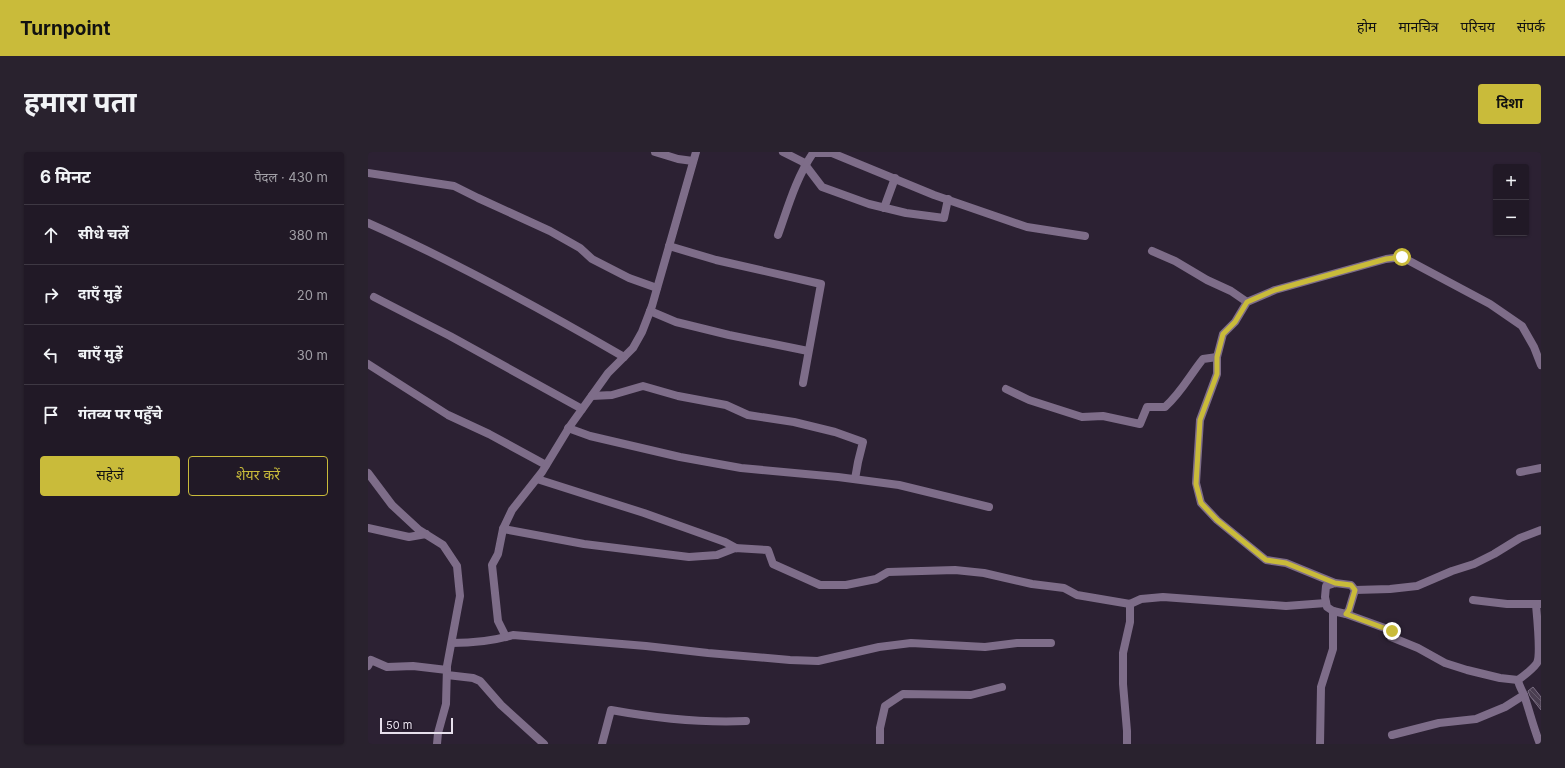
<!DOCTYPE html>
<html lang="hi">
<meta charset="utf-8">
<style>
body{margin:0;font-family:Inter,"Noto Sans Devanagari",sans-serif;background:#29222e;color:#f1f3f6}
.controls{position:absolute;right:12px;top:12px;display:grid;overflow:hidden;border-radius:4px;box-shadow:0 1px 3px #0004}
.controls button{width:36px;height:36px;display:grid;place-items:center;padding:0;border:0;border-bottom:1px solid #3e3843;background:#211926;color:#f1f3f6;font:20px sans-serif}
.scale{position:absolute;left:12px;bottom:10px;width:73px;box-sizing:border-box;padding-left:4px;border:2px solid #e7e0ec;border-top:0;font-size:11px;line-height:14px;white-space:nowrap;color:#e7e0ec;-webkit-text-stroke:3px #221829;paint-order:stroke}
.stop{position:absolute;width:12px;height:12px;margin:-9px;border:3px solid #c9bb3a;border-radius:50%;background:#fff}
.stop.end{background:#c9bb3a;border-color:#fff;box-shadow:0 1px 4px #0008}
.list{margin:0;padding:0;list-style:none}
h2{display:flex;justify-content:space-between;align-items:center;height:52px;margin:0;padding:0 16px;font-size:17px}
h2 small{font-size:13px;font-weight:400;color:#a2a0a7}
.list li{display:grid;grid-template-columns:26px 1fr auto;gap:12px;align-items:center;box-sizing:border-box;height:60px;padding:0 16px;border-top:1px solid #3e3843}
.list b{display:block;font-size:15px;white-space:nowrap}
.list em{font-size:13px;font-style:normal;color:#a2a0a7}
.actions{display:flex;gap:8px;padding:12px 16px}
.actions a{flex:1;padding:9px 0;border:1px solid #c9bb3a;border-radius:4px;text-align:center;font-size:14px;color:#c9bb3a}
.actions .main{background:#c9bb3a;color:#111}
.icon{flex:none;width:22px;height:22px;fill:none;stroke:currentColor;stroke-width:2;stroke-linecap:round;stroke-linejoin:round}
.map{position:relative;flex:none;width:1173px;height:592px;overflow:hidden;border-radius:4px}
header{display:flex;align-items:center;gap:24px;box-sizing:border-box;height:56px;padding:0 20px;background:#c9bb3a;color:#111}
header strong{font-size:19px}
nav{display:flex;gap:22px;margin-inline-start:auto;font-size:14px}
.intro{display:flex;align-items:center;justify-content:space-between;box-sizing:border-box;height:96px;padding:0 24px}
h1{margin:0;font-size:28px}
.button{padding:10px 18px;border-radius:4px;background:#c9bb3a;color:#111;font-size:14px;font-weight:700}
main{display:flex;gap:24px;padding:0 24px}
aside{flex:1;background:#211926;border-radius:4px;box-shadow:0 1px 3px #0004}
.map>svg:first-child{display:block}
.building{fill:url(#building-back-hatch);stroke:#7c6f84}
.lines{fill:none;stroke-linecap:round;stroke-linejoin:round}
.minor{stroke:#7e6d89;stroke-width:8}
.route{stroke:#c9bb3a;stroke-width:5}
</style>
<header>
<strong>Turnpoint</strong>
<nav><a>होम</a><a>मानचित्र</a><a>परिचय</a><a>संपर्क</a></nav>
</header>
<div class="intro"><h1>हमारा पता</h1><a class="button">दिशा</a></div>
<main>
<aside>
<h2>6 मिनट<small>पैदल · 430 m</small></h2>
<ul class="list">
<li><svg class="icon" aria-label="ahead" viewBox="0 0 24 24"><path d="M12 20V5M6 11l6-6 6 6"/></svg><div><b>सीधे चलें</b></div><em>380 m</em></li>
<li><svg class="icon" aria-label="right" viewBox="0 0 24 24"><path d="M7 20v-9h11M14 6l5 5-5 5"/></svg><div><b>दाएँ मुड़ें</b></div><em>20 m</em></li>
<li><svg class="icon" aria-label="left" viewBox="0 0 24 24"><path d="M17 20v-9H6M10 6l-5 5 5 5"/></svg><div><b>बाएँ मुड़ें</b></div><em>30 m</em></li>
<li><svg class="icon" aria-label="arrive" viewBox="0 0 24 24"><path d="M6 21V4h12l-3 4 3 4H6"/></svg><div><b>गंतव्य पर पहुँचे</b></div></li>
</ul>
<div class="actions"><a class="main">सहेजें</a><a>शेयर करें</a></div>
</aside>
<div class="map">
<svg width="1173" height="592" viewBox="0 0 1173 592">
<defs>
<pattern id="building-back-hatch" width="6" height="6" patternUnits="userSpaceOnUse"><rect width="6" height="6" fill="#4a3e51"/><path d="M-1 5l2 2M0 0l6 6M5-1l2 2" fill="none" stroke="#645a6a"/></pattern>
</defs>
<rect width="100%" height="100%" fill="#2c2133"/>
<polygon class="building" points="1165,535 1173,545 1173,558 1162,544 1160,539"/>
<g class="lines">
<g class="minor">
<polyline points="287,0 310,7 325,9"/>
<polyline points="415,0 435,10 454,35 501,52 538,61 576,66 580,47"/>
<polyline points="0,21 86,34 110,46 182,79 212,96 224,107 261,126 289,136"/>
<polyline points="516,56 527,26"/>
<path d="M0,71C88,110 173,157 256,205"/>
<path d="M410,83C420,55 428,26 445,1H464L566,43L659,75L717,84"/>
<polyline points="301,94 348,108 453,132 435,231"/>
<polyline points="784,99 807,109 839,128 863,139 879,150"/>
<polyline points="6,145 82,184 214,257"/>
<polyline points="282,159 308,170 361,183 440,199"/>
<polyline points="0,212 80,263 121,282 178,313"/>
<path d="M638,237L661,248L714,265L735,264L772,272L779,255H797C813,241 822,223 835,207L849,205"/>
<polyline points="224,244 244,243 275,234 310,244 358,253 380,263 426,270 467,280 495,290 490,310 487,327"/>
<polyline points="200,276 222,284 312,305 373,316 470,325 531,333 621,355"/>
<polyline points="1152,320 1173,316"/>
<polyline points="0,321 24,353 51,378 75,393 89,414 92,444 79,514 78,552 70,581 69,592"/>
<polyline points="169,327 276,361 357,390 368,396"/>
<polyline points="0,376 41,385 58,382"/>
<polyline points="135,377 216,392 321,405 349,403 367,396 400,398 405,412 452,433 478,433 508,427 520,420 587,418 616,421 664,432 696,436 709,443 762,452 773,447 795,445 918,454 958,451"/>
<polyline points="967,431 918,411 898,408 849,368 833,351 828,331 832,268 849,222 849,205 855,182 867,170 879,150 907,138 1018,107 1034,105 1122,152 1154,174 1166,195 1173,213"/>
<polygon points="967,431 983,433 987,438 981,458 978,462 965,459 959,455 957,445 958,434"/>
<polyline points="987,438 1022,437 1049,434 1084,419 1106,412 1126,402 1152,386 1173,378"/>
<polyline points="1105,448 1139,452 1172,452"/>
<path d="M1168,453C1169,464 1173,503 1169,511C1164,518 1157,523 1150,528C1151,535 1155,539 1157,546C1162,561 1166,577 1172,592"/>
<polyline points="978,462 1025,479 1023,485 1050,496 1077,511 1099,518 1132,526 1150,528"/>
<polyline points="138,485 130,469 124,413 130,402 135,377 144,358 174,320 202,274 240,221 265,196 274,180 284,154 328,0"/>
<path d="M84,491C105,491 125,489 145,483L278,494L340,501L422,508L450,509L511,495L543,491L617,495L649,491H683"/>
<polyline points="0,514 3,508 19,515 45,514 79,518"/>
<polyline points="79,523 105,526 112,529 133,553 176,592"/>
<polyline points="1024,583 1071,571 1108,567 1137,555 1156,543"/>
<path d="M234,592L243,558C287,566 333,571 378,569"/>
<polyline points="512,592 512,576 517,554 535,542 603,543 634,535"/>
<polyline points="759,592 759,579 755,532 755,501 762,470 762,452"/>
<polyline points="952,592 953,535 965,497 965,459"/>
</g>
</g>
<g class="lines">
<polyline class="route" points="1024,479 978,462 981,458 987,438 983,433 967,431 918,411 898,408 849,368 833,351 828,332 832,268 849,222 849,205 855,182 867,170 879,150 907,138 1018,107 1034,105"/>
</g>
</svg>
<div class="controls">
<button>+</button>
<button>−</button>
</div>
<div class="scale">50 m</div>
<div class="stop" style="left:1034px;top:105px"></div>
<div class="stop end" style="left:1024px;top:479px"></div>
</div>
</main>
